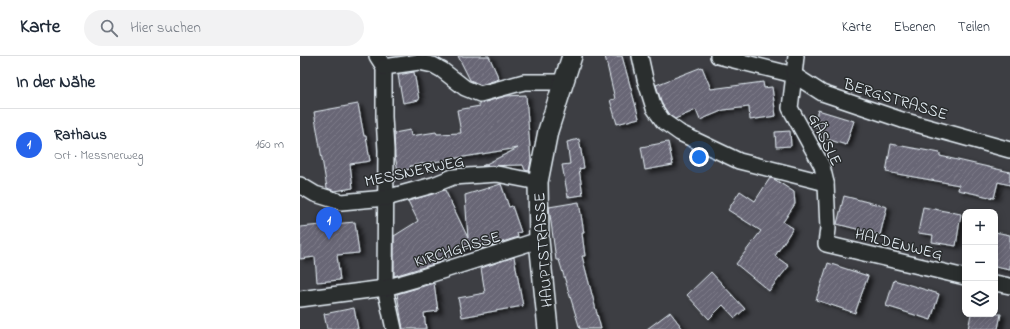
<!DOCTYPE html>
<html lang="de">
<meta charset="utf-8">
<style>
body{margin:0;font-family:"Indie Flower",sans-serif;background:#f2f2f3;color:#1f2937}
.controls{position:absolute;right:12px;bottom:12px;display:grid;overflow:hidden;border-radius:8px;box-shadow:0 2px 10px #0003}
.controls button{width:36px;height:36px;display:grid;place-items:center;padding:0;border:0;border-bottom:1px solid #e0e1e3;background:#fff;color:#1f2937;font:20px sans-serif}
.you{position:absolute;left:399px;top:101px;width:14px;height:14px;margin:-10px;border:3px solid #fff;border-radius:50%;background:#1a73e8;box-shadow:0 0 0 6px #1a73e833}
.badge{display:grid;place-items:center;width:26px;height:26px;border-radius:50%;background:#2563eb;color:#fff;font-size:13px;font-weight:700}
.pin{position:absolute;translate:-50% -33px;filter:drop-shadow(0 1px 2px #0008)}
.pin::after{content:'';position:absolute;top:21px;width:14px;height:12px;background:inherit;clip-path:polygon(0 0,100% 0,50% 100%)}
.list{margin:0;padding:0;list-style:none}
h2{display:flex;justify-content:space-between;align-items:center;height:52px;margin:0;padding:0 16px;font-size:17px}
h2 small{font-size:13px;font-weight:400;color:#747a83}
.list li{display:grid;grid-template-columns:26px 1fr auto;gap:12px;align-items:center;box-sizing:border-box;height:72px;padding:0 16px;border-top:1px solid #e0e1e3}
.list b{display:block;font-size:15px;white-space:nowrap}
.list p{margin:0;font-size:13px;white-space:nowrap;color:#747a83}
.list em{font-size:13px;font-style:normal;color:#747a83}
.icon{flex:none;width:22px;height:22px;fill:none;stroke:currentColor;stroke-width:2;stroke-linecap:round;stroke-linejoin:round}
.map{position:relative;flex:none;width:710px;height:273px;overflow:hidden}
header{display:flex;align-items:center;gap:24px;box-sizing:border-box;height:56px;padding:0 20px;background:#fff;border-bottom:1px solid #e0e1e3}
header strong{font-size:19px}
nav{display:flex;gap:22px;margin-inline-start:auto;font-size:14px}
.search{width:280px;height:36px;background:#f2f2f3;display:flex;align-items:center;gap:10px;box-sizing:border-box;padding:0 14px;border-radius:22px;color:#747a83;font-size:15px}
main{display:flex}
aside{flex:1;background:#fff}
.map>svg:first-child{display:block}
.building{fill:url(#building-hatch);stroke:#e8f1f8;filter:url(#shadow)}
.lines{fill:none;stroke-linecap:round;stroke-linejoin:round}
.minor-casing{stroke:#e8f1f8;stroke-width:18}
.tertiary-casing{stroke:#e8f1f8;stroke-width:22}
.minor{stroke:#2a2d2e;stroke-width:15}
.tertiary{stroke:#2a2d2e;stroke-width:19}
.labels{text-anchor:middle;stroke-width:3;stroke-linejoin:round;paint-order:stroke}
.street-label{font-size:16px;fill:#e8f1f8;stroke:#2a2d2e}
</style>
<header>
<strong>Karte</strong>
<div class="search"><svg class="icon" aria-label="search" viewBox="0 0 24 24"><circle cx="10" cy="10" r="6"/><path d="M15 15l6 6"/></svg>Hier suchen</div>
<nav><a>Karte</a><a>Ebenen</a><a>Teilen</a></nav>
</header>
<main>
<aside>
<h2>In der Nähe<small></small></h2>
<ul class="list">
<li><span class="badge">1</span><div><b>Rathaus</b><p>Ort · Messnerweg</p></div><em>160 m</em></li>
</ul>
</aside>
<div class="map">
<svg width="710" height="273" viewBox="0 0 710 273">
<defs>
<pattern id="building-hatch" width="6" height="6" patternUnits="userSpaceOnUse"><rect width="6" height="6" fill="#686675"/><path d="M-1 1l2-2M0 6l6-6M5 7l2-2" fill="none" stroke="#7e7c89"/></pattern>
<filter id="shadow"><feDropShadow dx="4.5" dy="2.5" stdDeviation="2" flood-color="#0009"/></filter>
</defs>
<rect width="100%" height="100%" fill="#3d3e43"/>
<filter id="ink" filterUnits="userSpaceOnUse"><feTurbulence type="fractalNoise" baseFrequency=".025" numOctaves="2"/><feDisplacementMap in="SourceGraphic" scale="8" xChannelSelector="R" yChannelSelector="G"/><feConvolveMatrix kernelMatrix="1 2 1 2 8 2 1 2 1" color-interpolation-filters="sRGB"/></filter>
<g filter="url(#ink)">
<g class="building">
<polygon points="158,0 189,0 199,23 181,29 170,24"/>
<polygon points="305,0 322,0 339,62 317,68 310,44 315,43"/>
<polygon points="402,11 411,33 463,26 464,32 472,31 476,60 450,64 449,51 424,54 400,64 396,54 375,63 369,59 362,48 356,29"/>
<polygon points="114,16 119,44 103,47 98,19"/>
<polygon points="226,39 231,105 229,115 225,114 223,109 182,110 218,92 110,110 111,113 98,115 95,100 94,77 110,74 111,80 136,76 137,78 161,77 157,54 180,50 178,47 182,47 206,40"/>
<polygon points="58,48 64,80 66,80 70,105 50,108 53,132 35,135 27,132 14,56"/>
<polygon points="518,54 554,65 546,89 520,81 523,73 513,70"/>
<polygon points="490,75 491,90 476,91 475,76"/>
<polygon points="279,83 284,112 279,113 283,139 268,141 262,109 270,108 267,86"/>
<polygon points="368,86 373,109 345,114 341,91"/>
<polygon points="591,88 640,97 640,100 710,116 710,129 698,126 694,142 658,134 659,129 586,116"/>
<polygon points="470,122 474,123 494,136 495,148 483,166 493,172 475,200 489,210 469,235 436,208 461,175 428,154 440,135 455,145"/>
<polygon points="201,128 209,151 212,150 221,176 217,177 218,181 178,194 176,188 137,207 94,220 94,180 118,165 108,145 145,134 168,182 165,139"/>
<polygon points="544,140 587,151 580,179 537,168"/>
<polygon points="279,146 284,177 282,177 285,200 282,200 301,273 280,273 259,204 256,204 249,151"/>
<polygon points="623,151 661,158 656,190 632,186 633,179 618,177"/>
<polygon points="55,166 59,197 37,199 40,224 17,226 15,201 0,203 0,171"/>
<polygon points="695,176 710,179 710,214 695,211"/>
<polygon points="214,201 223,250 162,261 158,242 185,237 181,212"/>
<polygon points="528,207 568,220 555,257 516,244"/>
<polygon points="411,216 445,253 435,262 423,249 409,263 387,239"/>
<polygon points="594,224 639,238 631,264 586,250"/>
<polygon points="134,227 138,255 124,257 126,273 103,273 97,238"/>
<polygon points="54,252 58,273 27,273 24,258"/>
<polygon points="370,256 383,273 347,273"/>
<polygon points="671,258 701,258 698,273 668,273"/>
</g>
<g class="lines">
<defs>
<g id="minor">
<polyline points="77,0 84,11 84,61 86,94 85,232 94,273"/>
<polyline points="340,0 345,23 354,52 363,65 380,77 439,105 526,127"/>
<polyline points="418,0 494,19 490,52 522,110 526,127 528,173 526,188 665,221"/>
<polyline points="496,0 494,19 522,37 602,64 710,94"/>
<polyline points="84,11 119,6 133,9 142,14 165,32 180,38 224,26 263,26"/>
<polyline points="0,129 15,138 41,146 86,142 133,129 153,121 197,118 238,126"/>
<polyline points="695,227 710,230"/>
<polyline points="0,243 85,232 113,224 239,184"/>
</g>
<polyline id="tertiary" points="248,273 239,184 238,126 248,75 272,0"/>
</defs>
<use href="#minor" class="minor-casing"/>
<use href="#tertiary" class="tertiary-casing"/>
<use href="#minor" class="minor"/>
<use href="#tertiary" class="tertiary"/>
</g>
</g>
<g class="labels">
<g class="street-label">
<text transform="translate(596 42) rotate(17)" y="6">BERGSTRASSE</text>
<text transform="translate(526 83) rotate(64)" y="6">GÄSSLE</text>
<text transform="translate(114 114) rotate(-12)" y="6">MESSNERWEG</text>
<text transform="translate(599 187) rotate(14)" y="6">HALDENWEG</text>
<text transform="translate(157 192) rotate(-17)" y="6">KIRCHGASSE</text>
<text transform="translate(242 194) rotate(-94)" y="6">HAUPTSTRASSE</text>
</g>
</g>
</svg>
<div class="controls">
<button>+</button>
<button>−</button>
<button><svg class="icon" aria-label="layers" viewBox="0 0 24 24"><path d="M12 4l9 5-9 5-9-5zM3 14l9 5 9-5"/></svg></button>
</div>
<div class="you"></div>
<div class="pin badge" style="left:29px;top:184px">1</div>
</div>
</main>
